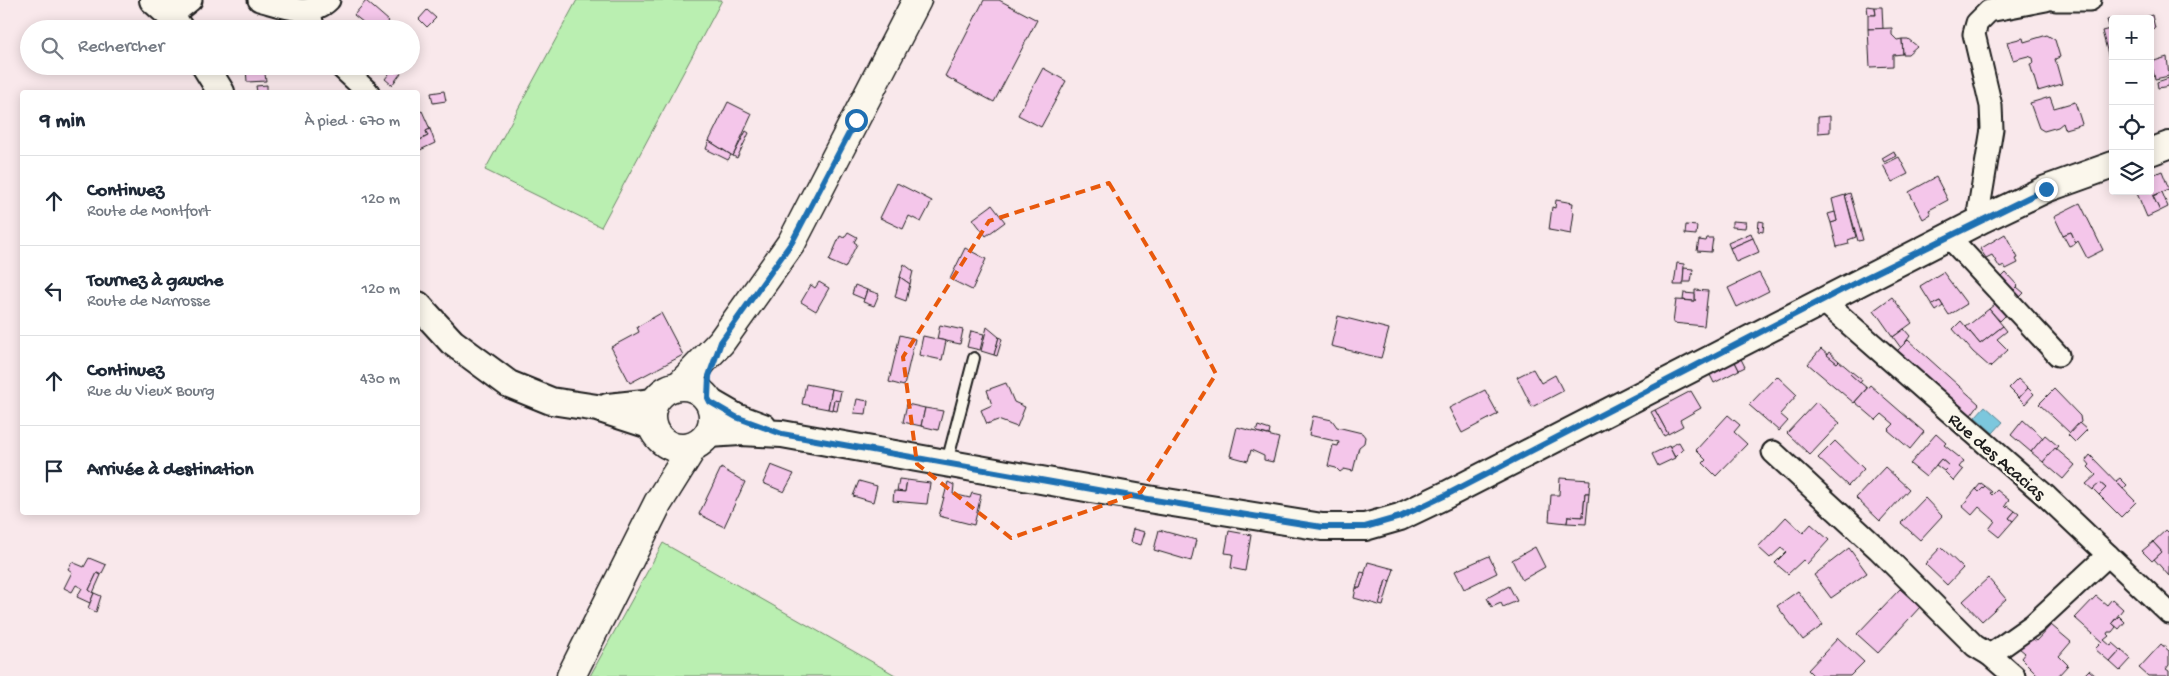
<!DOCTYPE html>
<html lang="fr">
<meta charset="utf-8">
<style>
body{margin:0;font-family:"Gochi Hand",sans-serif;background:#f2f2f3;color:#1f2937}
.controls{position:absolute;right:15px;top:15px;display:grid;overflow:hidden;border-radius:5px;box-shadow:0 2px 12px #0003}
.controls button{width:45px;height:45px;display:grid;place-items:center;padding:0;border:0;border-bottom:1px solid #e0e1e3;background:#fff;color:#1f2937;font:25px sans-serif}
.stop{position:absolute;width:15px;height:15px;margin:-11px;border:4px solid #1f6fb2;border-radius:50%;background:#fff}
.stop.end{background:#1f6fb2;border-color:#fff;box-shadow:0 1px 5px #0008}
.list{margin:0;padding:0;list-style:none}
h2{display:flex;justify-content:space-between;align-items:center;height:65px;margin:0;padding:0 20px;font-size:21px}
h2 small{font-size:16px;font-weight:400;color:#747a83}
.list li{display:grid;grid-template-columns:32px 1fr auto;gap:15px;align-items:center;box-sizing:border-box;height:90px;padding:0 20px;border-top:1px solid #e0e1e3}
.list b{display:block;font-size:19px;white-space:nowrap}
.list p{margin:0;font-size:16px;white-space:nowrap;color:#747a83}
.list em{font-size:16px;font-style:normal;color:#747a83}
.icon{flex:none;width:28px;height:28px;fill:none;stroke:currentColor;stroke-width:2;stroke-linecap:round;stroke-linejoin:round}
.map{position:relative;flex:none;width:2169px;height:676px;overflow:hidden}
.search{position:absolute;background:#fff;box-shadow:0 2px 12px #0003;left:20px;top:20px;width:400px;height:55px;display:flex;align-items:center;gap:12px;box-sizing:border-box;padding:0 18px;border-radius:28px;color:#747a83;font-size:19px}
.panel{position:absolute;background:#fff;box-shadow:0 2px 12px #0003;left:20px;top:90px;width:400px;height:425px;border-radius:5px}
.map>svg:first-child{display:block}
.green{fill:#baefb1;stroke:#6b8666}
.water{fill:#7cc7dd;stroke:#568390}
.building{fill:#f4c6ea;stroke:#1c1c1c}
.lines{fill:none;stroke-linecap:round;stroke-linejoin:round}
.service-casing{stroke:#1c1c1c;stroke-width:14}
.minor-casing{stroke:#1c1c1c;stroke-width:25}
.tertiary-casing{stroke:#1c1c1c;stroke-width:30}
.secondary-casing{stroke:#1c1c1c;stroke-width:31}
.service{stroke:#fbf7ec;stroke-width:10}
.minor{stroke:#fbf7ec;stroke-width:21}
.tertiary{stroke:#fbf7ec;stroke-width:26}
.secondary{stroke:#fbf7ec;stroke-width:28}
.route{stroke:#1f6fb2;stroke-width:6}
.marked{fill:none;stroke:#e8590c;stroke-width:4;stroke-dasharray:10 6;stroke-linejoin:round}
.labels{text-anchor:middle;stroke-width:4.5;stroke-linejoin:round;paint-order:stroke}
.street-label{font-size:19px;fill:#1c1c1c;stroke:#fbf7ec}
</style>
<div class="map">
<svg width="2169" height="676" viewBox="0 0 2169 676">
<rect width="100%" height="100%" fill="#f9e8eb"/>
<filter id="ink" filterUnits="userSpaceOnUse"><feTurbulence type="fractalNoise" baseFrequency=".02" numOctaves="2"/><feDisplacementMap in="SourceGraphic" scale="10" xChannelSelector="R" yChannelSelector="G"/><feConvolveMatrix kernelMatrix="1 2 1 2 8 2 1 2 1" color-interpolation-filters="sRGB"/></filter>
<g filter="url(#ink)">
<g class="green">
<polygon points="577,0 722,0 601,227 485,170"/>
<polygon points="663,543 897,676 590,676"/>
</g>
<polygon class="water" points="1985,406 2003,422 1993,433 1975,417"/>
<g class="building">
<polygon points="984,0 999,0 1037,20 994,102 945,76"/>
<polygon points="366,1 389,21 382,29 362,29 364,23 354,15"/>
<polygon points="1867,6 1875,7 1876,15 1868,15"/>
<polygon points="1875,7 1882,7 1883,29 1868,29 1868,15 1876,15"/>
<polygon points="427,10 436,18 427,27 419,19"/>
<polygon points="2152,15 2155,28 2150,29 2150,19 2142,18"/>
<polygon points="2113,19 2113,57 2109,58 2102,31 2110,29 2107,20"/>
<polygon points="226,20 236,22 242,27 245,23 252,29 223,29 221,27"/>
<polygon points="1892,28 1892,35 1897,40 1902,39 1903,54 1893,55 1893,66 1870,67 1868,29"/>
<polygon points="2047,35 2055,40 2060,57 2055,59 2062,84 2038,91 2030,64 2034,63 2033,58 2028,56 2013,60 2007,42 2023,38 2024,42"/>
<polygon points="1902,39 1908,39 1917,46 1908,54 1903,54"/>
<polygon points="2167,57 2169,76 2155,79 2151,62"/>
<polygon points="264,67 266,81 247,82 246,68"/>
<polygon points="1043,68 1066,81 1041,127 1018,115"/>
<polygon points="392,70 395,73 397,70 401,73 392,85 385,79"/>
<polygon points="2169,78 2169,86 2158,88 2157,82"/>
<polygon points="267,85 267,92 257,92 256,86"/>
<polygon points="444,91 446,101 433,103 431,93"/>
<polygon points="2050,97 2054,108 2075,102 2082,124 2065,129 2063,123 2058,127 2044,131 2039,128 2030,103"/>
<polygon points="728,102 752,114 733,156 709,141"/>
<polygon points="422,111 430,129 426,131 428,136 418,141 418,113"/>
<polygon points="1830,116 1830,132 1818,133 1818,117"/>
<polygon points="430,129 435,143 418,151 418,141 428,136 426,131"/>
<polygon points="746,131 749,133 737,158 733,156"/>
<polygon points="709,141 731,155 728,160 706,149"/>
<polygon points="1894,151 1896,156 1884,162 1882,158"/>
<polygon points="1899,157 1908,174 1892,182 1883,165"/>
<polygon points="2162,171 2169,189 2153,196 2160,211 2147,217 2136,191 2150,191 2150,176"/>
<polygon points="1936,177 1948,200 1929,210 1931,214 1923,219 1909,192"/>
<polygon points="897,183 932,201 921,222 909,216 903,229 880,218"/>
<polygon points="2162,192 2168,207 2160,211 2153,196"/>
<polygon points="1850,193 1863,240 1858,241 1845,195"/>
<polygon points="1845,195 1856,237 1848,240 1849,244 1837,247 1831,223 1837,221 1832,199"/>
<polygon points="1556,200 1573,203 1572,211 1574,212 1571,234 1549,230 1552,207 1555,208"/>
<polygon points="2080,203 2103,250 2087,258 2078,241 2076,243 2071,232 2063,235 2054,216"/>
<polygon points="992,205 1005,222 986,236 973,219"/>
<polygon points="1835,212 1837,221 1831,223 1828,214"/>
<polygon points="1732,221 1746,222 1745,228 1732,227"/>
<polygon points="1759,221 1764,222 1763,232 1758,231"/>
<polygon points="1686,225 1697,226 1696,235 1685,234"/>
<polygon points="848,232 857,237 854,242 857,244 845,268 829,261 840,236 844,238"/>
<polygon points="2071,232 2076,243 2069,246 2063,235"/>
<polygon points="1751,233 1753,238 1730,248 1728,243"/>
<polygon points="2005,234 2018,258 2016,259 2018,263 2006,269 2004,266 2000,268 1992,255 1986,258 1980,249"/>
<polygon points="1707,238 1713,238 1711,252 1697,251 1699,240 1706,241"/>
<polygon points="1753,238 1759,252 1736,262 1730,248"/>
<polygon points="965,248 986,259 972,290 950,279"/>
<polygon points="1677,263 1684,264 1683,285 1674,285"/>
<polygon points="904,264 913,271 910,284 900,277"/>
<polygon points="1684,268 1693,269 1691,282 1683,282"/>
<polygon points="1943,272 1967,304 1949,315 1940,301 1932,305 1920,286"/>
<polygon points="1759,273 1769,291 1737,307 1728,288"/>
<polygon points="2006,273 2018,286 2011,293 1999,280"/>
<polygon points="900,277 910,284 906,301 895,297"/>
<polygon points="819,282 829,288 816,311 801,302 811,285 815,288"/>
<polygon points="855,285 867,290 864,299 852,294"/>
<polygon points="2017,287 2024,293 2018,299 2011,293"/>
<polygon points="867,290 879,294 874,306 863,302"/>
<polygon points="1695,290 1708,291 1704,326 1673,323 1676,300 1695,301"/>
<polygon points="1684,293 1695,294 1695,301 1683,300"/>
<polygon points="1892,297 1912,323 1893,337 1874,310"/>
<polygon points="1940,301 1943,306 1936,311 1932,305"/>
<polygon points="1995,304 2006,315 2000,321 1989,309"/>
<polygon points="1989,309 2003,326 1980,344 1966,327"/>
<polygon points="661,313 683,355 630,383 611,347 639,332 637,327"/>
<polygon points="1338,316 1389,329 1381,358 1331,346"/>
<polygon points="1961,321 1980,344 2003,326 2007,331 1997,339 2008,350 1990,367 1973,352 1953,329"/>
<polygon points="940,325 963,330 960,344 937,339"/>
<polygon points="987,327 999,337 994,355 981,351"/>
<polygon points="1904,329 1910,336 1901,348 1893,337"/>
<polygon points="971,331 984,334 980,350 967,347"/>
<polygon points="900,335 915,339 904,386 889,382"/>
<polygon points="923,336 946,341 942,360 919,355"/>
<polygon points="999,337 1002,339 997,356 994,355"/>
<polygon points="1908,340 1979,404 1971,415 1897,351"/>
<polygon points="1821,349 1837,363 1839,361 1852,372 1850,374 1867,388 1854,403 1808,364"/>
<polygon points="1829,352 1839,361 1837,363 1827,355"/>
<polygon points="1741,359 1745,367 1739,370 1735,362"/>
<polygon points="1735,362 1739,370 1714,383 1710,375"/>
<polygon points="1533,369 1541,383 1555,375 1563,391 1532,407 1517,377"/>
<polygon points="1852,372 1862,380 1860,383 1850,374"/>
<polygon points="1777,376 1797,395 1780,414 1788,421 1779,431 1749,405"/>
<polygon points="2018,379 2028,388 2019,398 2009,388"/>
<polygon points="1006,383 1014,402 1025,407 1017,427 998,420 987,424 981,410 992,405 987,390"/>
<polygon points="806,384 832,389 828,409 802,404"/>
<polygon points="1870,385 1924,432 1910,449 1888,430 1894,424 1882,414 1876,420 1855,402"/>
<polygon points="2028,388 2034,394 2025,404 2019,398"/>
<polygon points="832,389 841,391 839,401 834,400 832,410 828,409"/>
<polygon points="2054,389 2080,416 2081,422 2070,433 2039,404"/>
<polygon points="1485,390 1498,414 1462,433 1449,408"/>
<polygon points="1691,391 1701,408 1680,420 1683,426 1668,434 1655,410"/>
<polygon points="857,399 868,401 866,414 854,413"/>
<polygon points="834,400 839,401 837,411 832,410"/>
<polygon points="1816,402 1840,423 1810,455 1787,433"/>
<polygon points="907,404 925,408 921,426 903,422"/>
<polygon points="925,408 943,411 938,430 921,426"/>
<polygon points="1655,410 1668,434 1664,436 1651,412"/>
<polygon points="1728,415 1740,425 1734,432 1747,444 1716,476 1703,463 1706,460 1696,450"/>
<polygon points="1313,416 1332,420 1337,427 1362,433 1365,437 1364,443 1359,447 1353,471 1344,469 1340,472 1336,468 1328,466 1333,445 1338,446 1339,442 1309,435"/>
<polygon points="2023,420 2043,438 2031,452 2011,435"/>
<polygon points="2079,423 2087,430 2075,442 2068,435"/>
<polygon points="1258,426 1270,430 1269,435 1256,432"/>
<polygon points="1237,427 1279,438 1273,462 1264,460 1264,456 1251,450 1248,461 1230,456"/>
<polygon points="1936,434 1946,443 1944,445 1964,461 1959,467 1963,470 1954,481 1944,471 1949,466 1941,459 1926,477 1910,464"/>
<polygon points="2045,435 2058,446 2043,462 2031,452"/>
<polygon points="1835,441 1864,469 1848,486 1818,458"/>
<polygon points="1679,442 1683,449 1675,457 1669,447"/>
<polygon points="1669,446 1675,458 1658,466 1652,454"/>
<polygon points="2055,448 2075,465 2063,479 2043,462"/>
<polygon points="2090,455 2136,502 2121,517 2099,495 2106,488 2100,483 2093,490 2086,484 2096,475 2088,467 2090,465 2086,460"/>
<polygon points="1941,459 1949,466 1944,471 1936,465"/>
<polygon points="771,465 794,474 784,492 763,483"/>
<polygon points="1885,467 1909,489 1880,521 1856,498"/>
<polygon points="721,468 745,482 724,527 699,514"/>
<polygon points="1560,478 1590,480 1589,493 1585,493 1583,517 1568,516 1567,523 1549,521 1551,495 1559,495"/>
<polygon points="2120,478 2127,485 2123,489 2116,481"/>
<polygon points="899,479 907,480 905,492 897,491"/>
<polygon points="907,480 930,483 927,504 893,501 894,491 905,492"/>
<polygon points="859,481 877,486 873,502 853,496"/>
<polygon points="948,482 954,485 953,494 970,498 972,493 981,495 974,525 939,516"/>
<polygon points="1981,483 1985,486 1979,492 1976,489"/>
<polygon points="2100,483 2106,488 2099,495 2093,489"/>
<polygon points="1985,486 1992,492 1990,493 1992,495 1997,490 2009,500 2005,506 2007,508 2008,506 2015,511 2009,518 2013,521 1999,537 1989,529 1995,521 1979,507 1972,515 1962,506 1976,489 1979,492"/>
<polygon points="1585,493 1589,493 1586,524 1567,523 1568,516 1583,517"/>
<polygon points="1925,498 1942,516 1920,540 1901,523"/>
<polygon points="2015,511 2019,514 2013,521 2009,518"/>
<polygon points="1786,517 1803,533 1811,524 1829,540 1807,564 1803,560 1788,574 1775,563 1786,552 1781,548 1770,558 1758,547"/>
<polygon points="1133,529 1145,532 1141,545 1130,542"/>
<polygon points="1159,530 1196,540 1191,561 1154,550"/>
<polygon points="2166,530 2168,532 2169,531 2169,576 2154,559 2162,552 2153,542"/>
<polygon points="1229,531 1251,535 1245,571 1231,568 1233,554 1225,553"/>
<polygon points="2153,542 2162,552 2152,561 2142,551"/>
<polygon points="1535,547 1545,567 1522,580 1512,560"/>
<polygon points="1941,547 1963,568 1947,585 1925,564"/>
<polygon points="1849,548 1867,573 1831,598 1814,575"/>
<polygon points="1489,556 1497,573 1464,589 1455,571"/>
<polygon points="89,558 106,565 101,575 97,573 89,590 94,593 90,603 77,597 82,588 76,585 72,592 64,588 72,572 68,569 72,562 84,567"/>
<polygon points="1368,562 1394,569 1390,581 1386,580 1379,605 1354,598 1356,588 1360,588"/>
<polygon points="1361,572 1365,573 1360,588 1356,588"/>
<polygon points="97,573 101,575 93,593 89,590"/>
<polygon points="1988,578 2006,599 1982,621 1963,601"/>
<polygon points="1386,580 1390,581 1383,606 1379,605"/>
<polygon points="1509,586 1517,601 1503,607 1501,603 1492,607 1487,598"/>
<polygon points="1900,589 1920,607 1878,653 1857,634"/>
<polygon points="1798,591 1823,625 1803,640 1777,606"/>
<polygon points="94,593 101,596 96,612 88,608"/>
<polygon points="2096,596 2107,605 2112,599 2123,609 2112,623 2116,627 2112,632 2108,632 2107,634 2109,636 2104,640 2111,646 2113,643 2121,650 2110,662 2095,649 2102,642 2075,618"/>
<polygon points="2119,616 2125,622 2119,629 2112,623"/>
<polygon points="2051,625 2071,642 2059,656 2068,665 2058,676 2039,676 2021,658 2025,653 2019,648 2029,636 2036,641"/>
<polygon points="1838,638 1864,662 1850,676 1814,676 1808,670"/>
<polygon points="2161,644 2169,651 2169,665 2166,669 2169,671 2169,676 2148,676 2139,668"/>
<polygon points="2121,650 2131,659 2120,671 2110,662"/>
<polygon points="2089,670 2096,676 2083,676"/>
</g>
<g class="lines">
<defs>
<polyline id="service" points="947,462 974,358"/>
<g id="minor">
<path d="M259,0C282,6 310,19 329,0"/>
<polyline points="2056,0 2090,0"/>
<polyline points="309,11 314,29"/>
<polyline points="171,16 191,0"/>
<polyline points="340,66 368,92"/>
<polyline points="1983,219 1979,208 1992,129 1991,106 1974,34 1977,23 1989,11 2046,0"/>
<polyline points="1949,237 2058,355"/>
<polyline points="1823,301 2047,497 2169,613"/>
<polyline points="1773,452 1878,549 1975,646 1990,655 2034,624 2108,555"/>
<polyline points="1990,655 2014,676"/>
</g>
<g id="tertiary">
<polyline points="153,0 171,16 180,29"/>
<polyline points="205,66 221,92"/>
<polyline points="2150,152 2169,145"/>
<polyline points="418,305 452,342 509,384 551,401 597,408 652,426"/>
<polyline points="710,402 736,417 763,427"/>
<polyline points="608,407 654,402"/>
<polyline points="708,434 740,432 782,434 1148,499 1322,527 1365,527 1400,517 1446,495 1983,219 2046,189 2113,165"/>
</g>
<g id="secondary">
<polyline points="680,385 721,342 792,242 917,0"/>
<circle cx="682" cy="417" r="31"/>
<polyline points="571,676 658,503 693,447"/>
</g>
</defs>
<use href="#service" class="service-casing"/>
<use href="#minor" class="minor-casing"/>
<use href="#tertiary" class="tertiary-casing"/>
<use href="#secondary" class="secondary-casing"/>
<use href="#service" class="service"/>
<use href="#minor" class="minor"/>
<use href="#tertiary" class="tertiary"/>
<use href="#secondary" class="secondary"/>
</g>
</g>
<g class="lines" filter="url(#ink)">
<polyline class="route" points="856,120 792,242 721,342 709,376 708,398 710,402 736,417 782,434 1148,499 1322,527 1365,527 1400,517 1446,495 1863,279 2046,189"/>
</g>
<path class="marked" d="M1109,183L1165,276L1216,374L1141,492L1011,538L917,464L903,357L989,221Z"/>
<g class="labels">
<g class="street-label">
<text transform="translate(1998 455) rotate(41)" y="7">Rue des Acacias</text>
</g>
</g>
</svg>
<div class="controls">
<button>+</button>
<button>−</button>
<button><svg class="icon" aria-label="locate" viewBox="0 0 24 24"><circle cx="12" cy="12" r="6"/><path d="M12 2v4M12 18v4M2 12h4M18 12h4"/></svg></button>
<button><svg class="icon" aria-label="layers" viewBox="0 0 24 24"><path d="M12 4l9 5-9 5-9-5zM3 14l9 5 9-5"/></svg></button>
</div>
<div class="stop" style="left:856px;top:120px"></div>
<div class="stop end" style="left:2046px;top:189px"></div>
<div class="search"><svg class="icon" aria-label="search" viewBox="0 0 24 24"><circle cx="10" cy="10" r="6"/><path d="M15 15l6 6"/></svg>Rechercher</div>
<section class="panel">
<h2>9 min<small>À pied · 670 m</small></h2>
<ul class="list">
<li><svg class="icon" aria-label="ahead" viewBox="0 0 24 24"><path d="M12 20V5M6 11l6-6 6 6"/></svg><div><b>Continuez</b><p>Route de Montfort</p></div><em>120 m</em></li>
<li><svg class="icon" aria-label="left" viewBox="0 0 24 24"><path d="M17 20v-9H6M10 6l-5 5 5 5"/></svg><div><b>Tournez à gauche</b><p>Route de Narrosse</p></div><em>120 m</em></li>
<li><svg class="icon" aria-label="ahead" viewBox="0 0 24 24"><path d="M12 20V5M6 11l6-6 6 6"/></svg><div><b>Continuez</b><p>Rue du Vieux Bourg</p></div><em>430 m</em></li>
<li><svg class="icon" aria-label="arrive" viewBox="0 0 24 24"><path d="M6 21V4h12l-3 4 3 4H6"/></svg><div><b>Arrivée à destination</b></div></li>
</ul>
</section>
</div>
